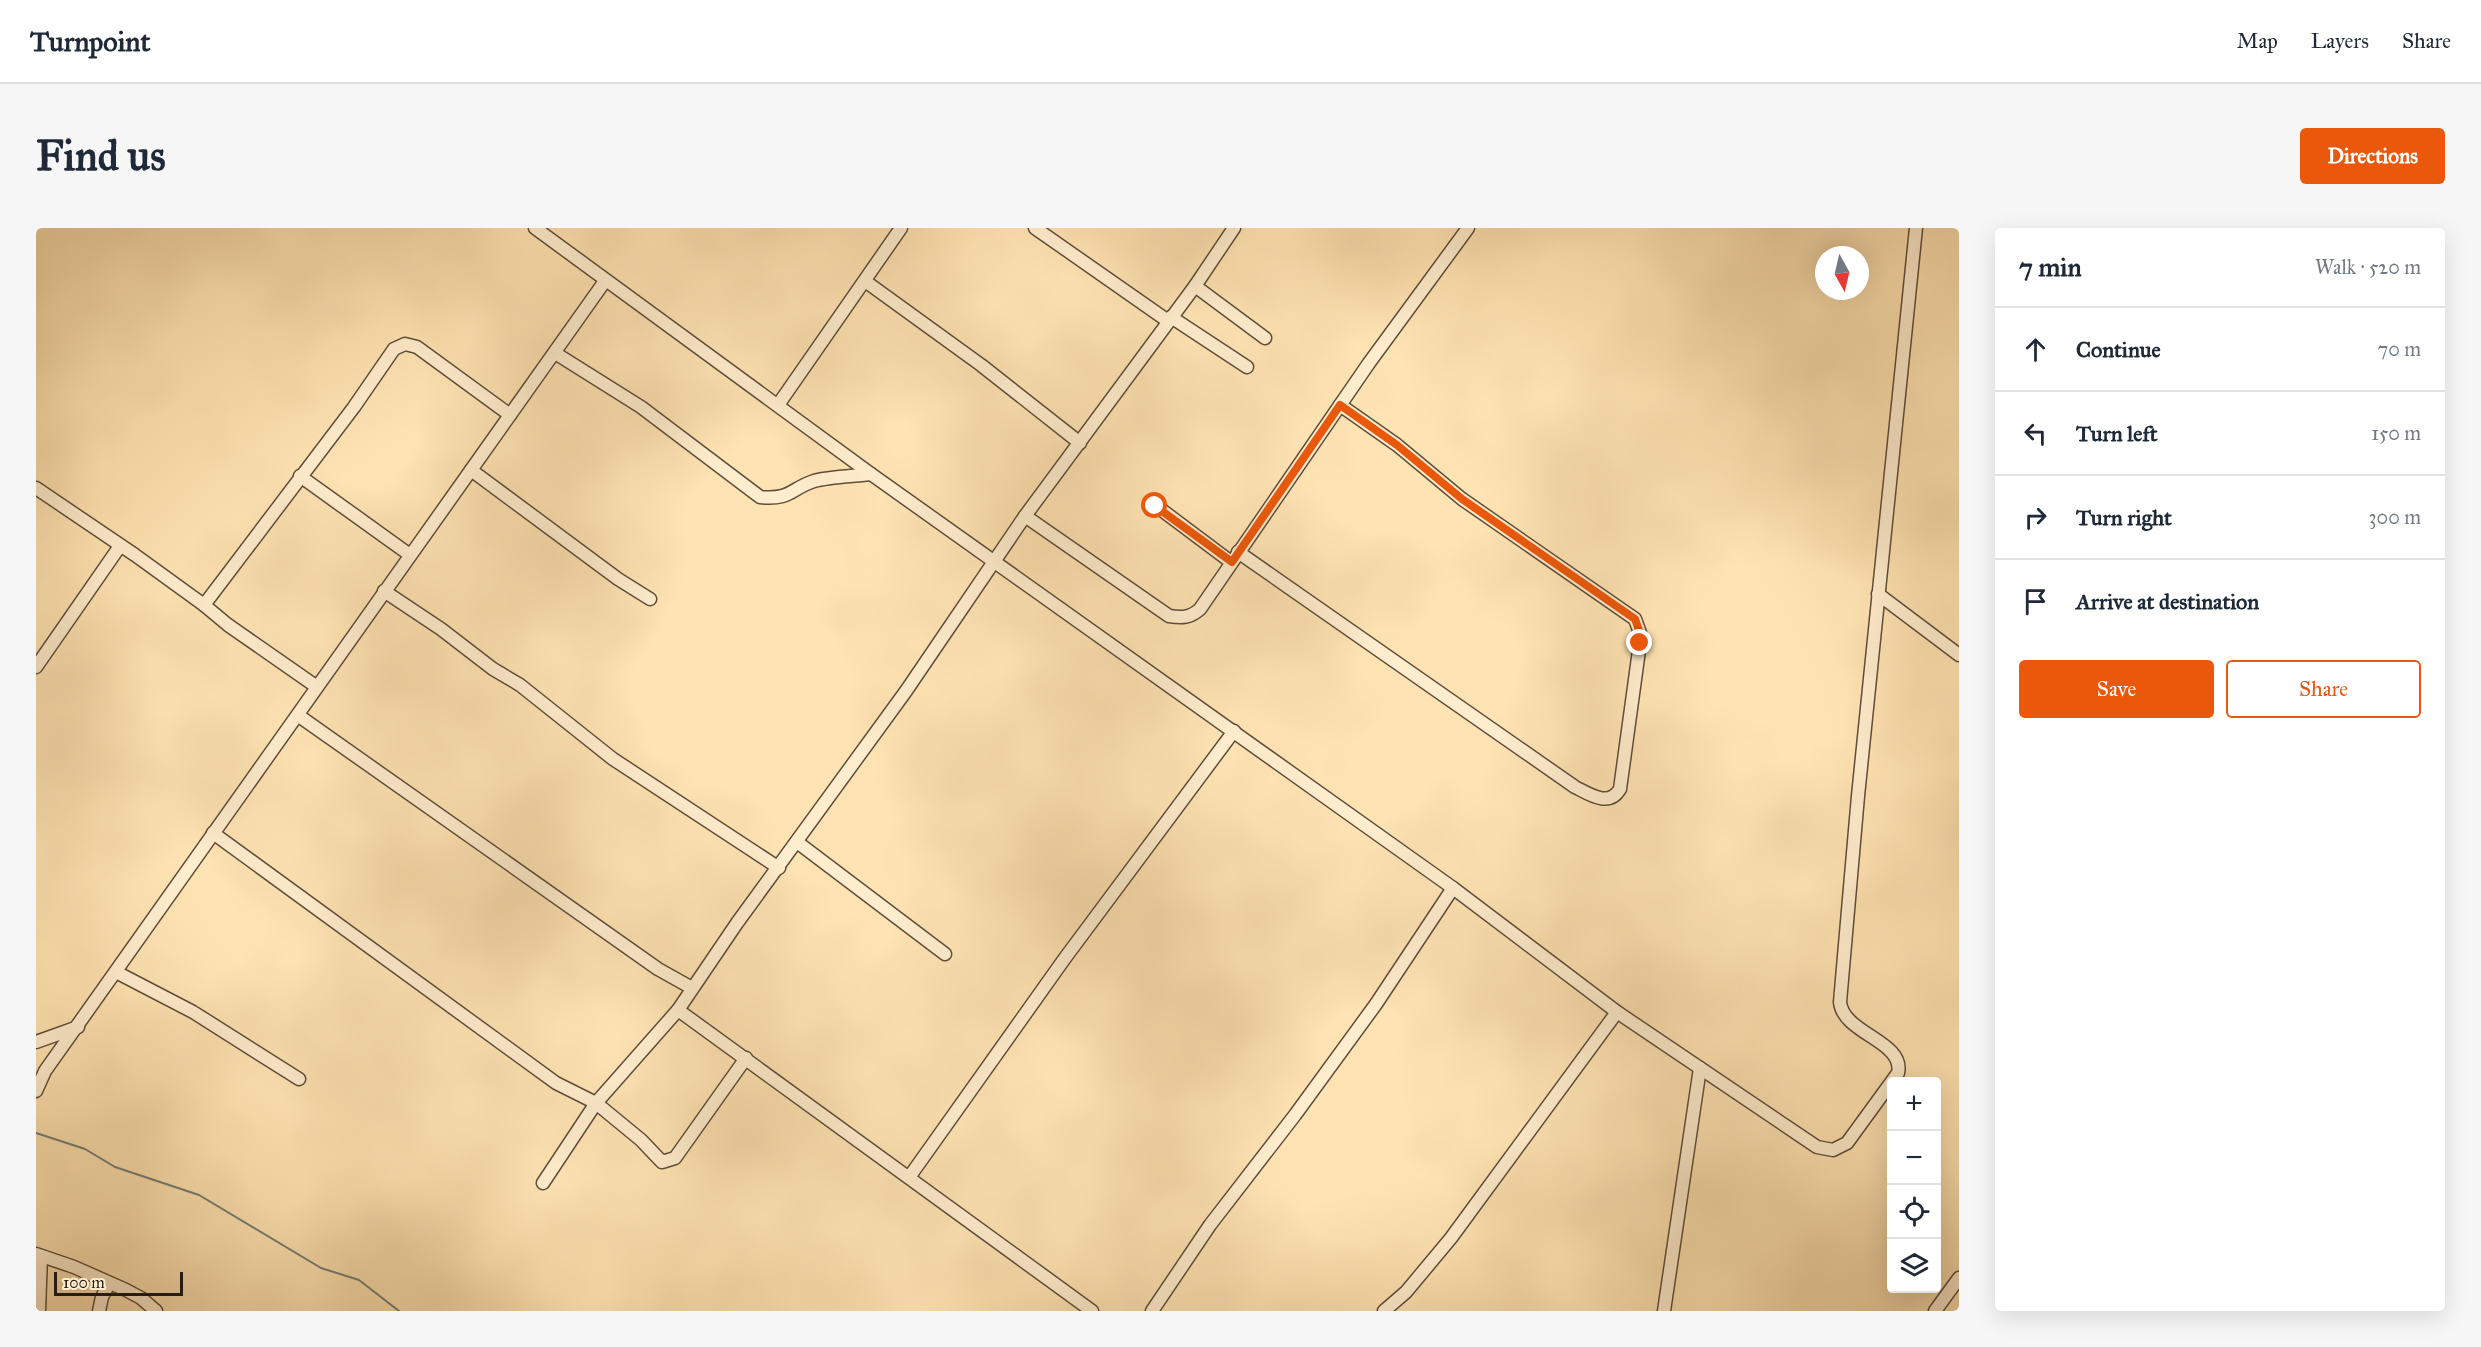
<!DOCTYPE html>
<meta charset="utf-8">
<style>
body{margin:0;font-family:"IM FELL Great Primer",serif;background:#f6f6f7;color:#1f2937}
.controls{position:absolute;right:18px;bottom:18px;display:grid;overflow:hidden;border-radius:6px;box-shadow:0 6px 24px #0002}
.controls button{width:54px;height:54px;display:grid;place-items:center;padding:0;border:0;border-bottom:2px solid #e0e1e3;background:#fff;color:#1f2937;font:30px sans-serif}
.compass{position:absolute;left:1779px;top:18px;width:54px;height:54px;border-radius:50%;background:#fff;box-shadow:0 6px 24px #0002;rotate:172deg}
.scale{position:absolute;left:18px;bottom:15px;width:129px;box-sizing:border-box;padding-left:6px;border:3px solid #2a1c13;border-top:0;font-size:16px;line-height:21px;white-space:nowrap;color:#2a1c13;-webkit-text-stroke:4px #ffedcd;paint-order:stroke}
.stop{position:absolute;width:18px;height:18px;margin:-14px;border:4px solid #ea580c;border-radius:50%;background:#fff}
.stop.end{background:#ea580c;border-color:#fff;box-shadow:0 2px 6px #0008}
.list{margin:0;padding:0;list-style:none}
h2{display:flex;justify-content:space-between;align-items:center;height:78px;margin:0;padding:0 24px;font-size:26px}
h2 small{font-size:20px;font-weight:400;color:#747a83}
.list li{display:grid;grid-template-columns:39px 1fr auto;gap:18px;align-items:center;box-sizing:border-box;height:84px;padding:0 24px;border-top:2px solid #e0e1e3}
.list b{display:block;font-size:22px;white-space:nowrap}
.list em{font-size:20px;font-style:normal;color:#747a83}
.actions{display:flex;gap:12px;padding:18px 24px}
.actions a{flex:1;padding:14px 0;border:2px solid #ea580c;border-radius:6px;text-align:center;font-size:21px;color:#ea580c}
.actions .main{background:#ea580c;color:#fff}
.icon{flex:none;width:33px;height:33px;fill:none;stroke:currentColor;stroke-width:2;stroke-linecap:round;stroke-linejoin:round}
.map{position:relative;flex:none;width:1923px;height:1083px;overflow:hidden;border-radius:6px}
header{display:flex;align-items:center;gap:36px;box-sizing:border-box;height:84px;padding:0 30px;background:#fff;border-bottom:2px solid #e0e1e3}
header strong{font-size:28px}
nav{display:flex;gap:33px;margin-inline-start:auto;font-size:21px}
.intro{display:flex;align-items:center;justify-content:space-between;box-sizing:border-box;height:144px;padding:0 36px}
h1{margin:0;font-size:42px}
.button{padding:15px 27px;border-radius:6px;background:#ea580c;color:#fff;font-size:21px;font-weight:700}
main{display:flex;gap:36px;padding:0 36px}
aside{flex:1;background:#fff;border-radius:6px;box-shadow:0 6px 24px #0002}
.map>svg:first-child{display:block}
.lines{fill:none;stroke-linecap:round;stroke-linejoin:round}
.stream{stroke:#727d74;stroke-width:2}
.minor-casing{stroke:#5f4e3b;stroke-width:15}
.minor{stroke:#ffedcd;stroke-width:12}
.route{stroke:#ea580c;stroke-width:8}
</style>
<header>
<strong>Turnpoint</strong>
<nav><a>Map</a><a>Layers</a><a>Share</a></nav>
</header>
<div class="intro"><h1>Find us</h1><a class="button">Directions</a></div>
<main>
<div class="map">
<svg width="1923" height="1083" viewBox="0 0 1923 1083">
<rect width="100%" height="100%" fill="#ffe3b2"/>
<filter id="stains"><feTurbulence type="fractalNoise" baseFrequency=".00333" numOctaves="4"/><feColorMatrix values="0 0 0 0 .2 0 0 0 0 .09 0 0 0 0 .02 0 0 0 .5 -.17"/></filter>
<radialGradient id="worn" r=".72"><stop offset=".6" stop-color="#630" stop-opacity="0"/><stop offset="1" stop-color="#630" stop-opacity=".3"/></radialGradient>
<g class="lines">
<polyline class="stream" points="0,905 49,921 79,939 163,967 285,1040 323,1052 363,1083"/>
<defs>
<g id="minor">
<path d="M499,0L835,246L1417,660L1581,784L1781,919L1797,922L1811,915L1862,845C1869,813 1807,806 1804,774L1822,568L1880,0"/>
<polyline points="999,0 1132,93"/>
<polyline points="829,53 945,137 1044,215"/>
<polyline points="1159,58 1229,110"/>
<polyline points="1135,89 1211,139"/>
<path d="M519,125L605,179L724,269C755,272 754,261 778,253C792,249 819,248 835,246"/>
<polyline points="742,177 865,0"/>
<polyline points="435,242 582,351 614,371"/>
<polyline points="264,248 374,327"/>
<polyline points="0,260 99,327 168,377 192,397 281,459"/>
<polyline points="1119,277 1195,334"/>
<path d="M989,288L1133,388C1146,390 1154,390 1164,381L1333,135L1432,0"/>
<path d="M1202,324L1539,559C1553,566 1573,580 1584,561L1604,415V405L1599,391L1426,271L1361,217L1304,177"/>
<polyline points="348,363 405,401 457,441 484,457 577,531 743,640"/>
<polyline points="1842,366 1923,427"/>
<polyline points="168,377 318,179 358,121 369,116 381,119 474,187"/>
<polyline points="0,439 84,318"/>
<polyline points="263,488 622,741 656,760"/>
<polyline points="177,605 520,855 560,875 605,912 626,934 639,930 710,830"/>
<polyline points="761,614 909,726"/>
<polyline points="80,744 157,784 263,851"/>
<polyline points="642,782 1056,1083"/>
<polyline points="0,814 42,799"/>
<polyline points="0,863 9,843 569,53"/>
<polyline points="874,948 1029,730 1198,503"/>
<polyline points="507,955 560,875 642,782 701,695 870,463 989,288 1159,58 1198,0"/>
<polyline points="0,1026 38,1039 90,1062 105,1070 120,1083"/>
<polyline points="3,1083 5,1028"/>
<polyline points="63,1083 66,1069 73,1056"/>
<polyline points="1116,1083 1174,997 1259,887 1340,776 1417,660"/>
<polyline points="1348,1083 1370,1064 1415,1010 1581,784"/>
<polyline points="1628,1083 1664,840"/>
<polyline points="1899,1083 1923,1050"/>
</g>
</defs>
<use href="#minor" class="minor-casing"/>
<use href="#minor" class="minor"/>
</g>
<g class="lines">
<polyline class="route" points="1119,278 1196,334 1304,177 1361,217 1426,271 1599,391 1604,405 1604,415"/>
</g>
<rect width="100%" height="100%" filter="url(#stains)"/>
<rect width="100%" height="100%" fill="url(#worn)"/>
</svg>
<div class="controls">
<button>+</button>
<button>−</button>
<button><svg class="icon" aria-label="locate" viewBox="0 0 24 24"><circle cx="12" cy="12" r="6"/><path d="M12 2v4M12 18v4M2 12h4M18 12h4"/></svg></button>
<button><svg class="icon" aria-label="layers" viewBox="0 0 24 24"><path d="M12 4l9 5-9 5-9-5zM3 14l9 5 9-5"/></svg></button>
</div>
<svg class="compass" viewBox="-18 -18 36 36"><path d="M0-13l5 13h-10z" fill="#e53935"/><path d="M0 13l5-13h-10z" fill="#747a83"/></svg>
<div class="scale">100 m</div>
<div class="stop" style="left:1119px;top:278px"></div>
<div class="stop end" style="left:1604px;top:415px"></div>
</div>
<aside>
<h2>7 min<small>Walk · 520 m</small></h2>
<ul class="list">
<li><svg class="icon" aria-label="ahead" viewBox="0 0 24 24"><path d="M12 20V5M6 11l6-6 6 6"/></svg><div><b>Continue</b></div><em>70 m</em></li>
<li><svg class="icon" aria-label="left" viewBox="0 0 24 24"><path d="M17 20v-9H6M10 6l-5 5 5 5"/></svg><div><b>Turn left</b></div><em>150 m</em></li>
<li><svg class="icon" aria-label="right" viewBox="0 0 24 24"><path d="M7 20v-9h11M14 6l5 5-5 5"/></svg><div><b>Turn right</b></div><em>300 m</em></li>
<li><svg class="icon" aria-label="arrive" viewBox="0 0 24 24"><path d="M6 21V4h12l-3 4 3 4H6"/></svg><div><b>Arrive at destination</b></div></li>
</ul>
<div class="actions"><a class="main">Save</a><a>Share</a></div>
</aside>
</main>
